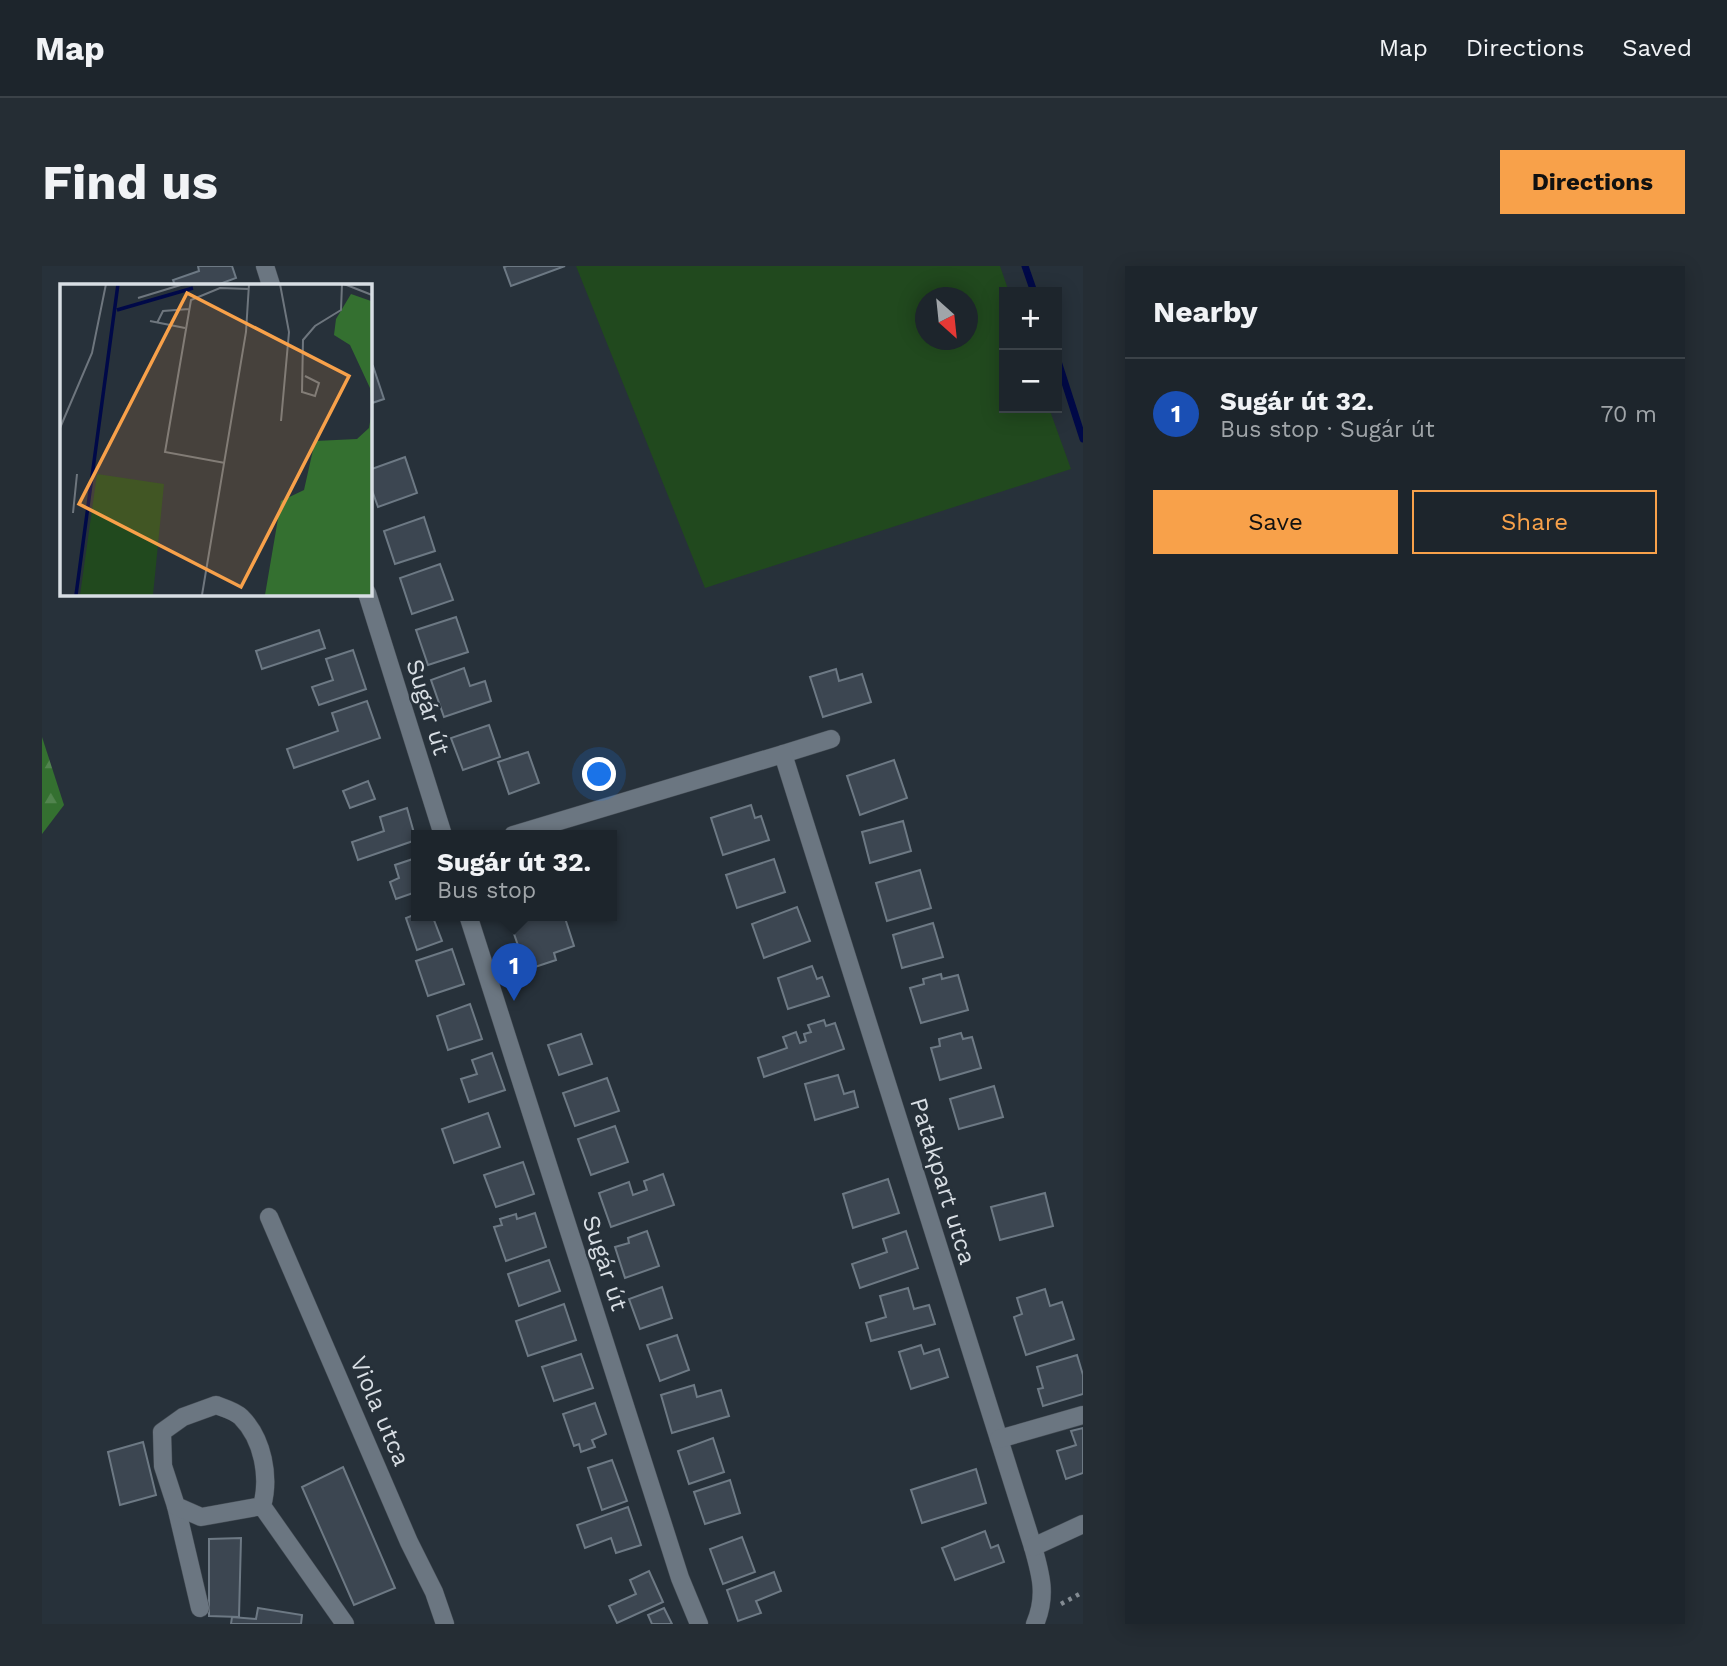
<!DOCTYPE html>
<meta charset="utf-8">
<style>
body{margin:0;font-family:"Work Sans",sans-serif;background:#252d34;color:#f1f3f6}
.controls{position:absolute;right:21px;top:21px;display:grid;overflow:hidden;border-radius:0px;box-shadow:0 4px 18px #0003}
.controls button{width:63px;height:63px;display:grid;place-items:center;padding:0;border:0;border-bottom:2px solid #3b4248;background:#1d252c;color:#f1f3f6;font:35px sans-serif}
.compass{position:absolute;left:873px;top:21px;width:63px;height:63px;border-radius:50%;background:#1d252c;box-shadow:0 4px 18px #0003;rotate:153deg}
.you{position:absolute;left:558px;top:509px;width:24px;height:24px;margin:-18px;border:5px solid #fff;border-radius:50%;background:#1a73e8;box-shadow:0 0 0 10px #1a73e833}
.badge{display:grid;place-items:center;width:46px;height:46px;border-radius:50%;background:#f8a14a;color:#fff;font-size:23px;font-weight:700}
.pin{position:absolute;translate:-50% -58px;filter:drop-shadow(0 2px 4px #0008)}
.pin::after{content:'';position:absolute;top:37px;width:24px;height:21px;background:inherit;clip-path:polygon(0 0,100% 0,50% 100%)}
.popup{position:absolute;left:369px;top:564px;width:206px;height:91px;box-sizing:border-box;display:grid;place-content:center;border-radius:0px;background:#1d252c;filter:drop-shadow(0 2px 5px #0005);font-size:23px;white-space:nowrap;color:#a0a5a9}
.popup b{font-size:26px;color:#f1f3f6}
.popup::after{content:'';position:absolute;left:50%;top:100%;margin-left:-14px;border:14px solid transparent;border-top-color:#1d252c}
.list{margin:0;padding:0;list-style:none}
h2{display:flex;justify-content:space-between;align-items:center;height:91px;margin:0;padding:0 28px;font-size:30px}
h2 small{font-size:23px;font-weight:400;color:#a0a5a9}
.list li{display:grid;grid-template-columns:46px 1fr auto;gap:21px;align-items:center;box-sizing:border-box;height:112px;padding:0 28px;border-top:2px solid #3b4248}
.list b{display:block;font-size:26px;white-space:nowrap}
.list p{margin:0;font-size:23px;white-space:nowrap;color:#a0a5a9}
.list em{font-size:23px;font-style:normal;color:#a0a5a9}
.actions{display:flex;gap:14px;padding:21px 28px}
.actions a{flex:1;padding:16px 0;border:2px solid #f8a14a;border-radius:0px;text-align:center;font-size:24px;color:#f8a14a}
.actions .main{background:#f8a14a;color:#111}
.map{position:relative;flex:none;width:1041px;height:1358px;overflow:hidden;border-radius:0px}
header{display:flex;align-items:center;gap:42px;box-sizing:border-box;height:98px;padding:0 35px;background:#1d252c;border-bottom:2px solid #3b4248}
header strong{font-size:33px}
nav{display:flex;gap:38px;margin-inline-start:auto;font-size:24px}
.intro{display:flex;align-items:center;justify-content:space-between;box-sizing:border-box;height:168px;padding:0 42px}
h1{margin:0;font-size:49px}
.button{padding:18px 32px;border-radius:0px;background:#f8a14a;color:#111;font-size:24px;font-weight:700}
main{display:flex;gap:42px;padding:0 42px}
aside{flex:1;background:#1d252c;border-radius:0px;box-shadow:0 4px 18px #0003}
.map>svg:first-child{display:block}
.forest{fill:url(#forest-firs)}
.green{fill:#21491e;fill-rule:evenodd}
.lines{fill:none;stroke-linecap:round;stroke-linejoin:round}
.stream{stroke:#000948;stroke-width:7}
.building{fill:#3c4651;stroke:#6d7984;stroke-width:2}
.minor-casing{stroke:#444c54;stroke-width:19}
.path{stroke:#848c93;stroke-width:4.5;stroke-dasharray:3.5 5;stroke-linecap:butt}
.minor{stroke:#6b7681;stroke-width:18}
.labels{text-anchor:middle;stroke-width:5;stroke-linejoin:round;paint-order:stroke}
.street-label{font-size:24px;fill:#d8dee4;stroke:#27313a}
.inset-river{fill:none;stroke:#000948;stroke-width:3.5}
.inset-road{fill:none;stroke:#6e767e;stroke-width:2}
.view{fill:#f8a14a;fill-opacity:0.15;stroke:#f8a14a;stroke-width:3.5}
.inset-edge{fill:none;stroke:#d8dee4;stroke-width:3.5}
</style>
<header>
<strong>Map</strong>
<nav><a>Map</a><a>Directions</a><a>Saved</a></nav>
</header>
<div class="intro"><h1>Find us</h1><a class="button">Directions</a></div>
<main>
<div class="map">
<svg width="1041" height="1358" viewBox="0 0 1041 1358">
<defs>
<pattern id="forest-firs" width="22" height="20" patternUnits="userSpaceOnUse" patternTransform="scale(1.75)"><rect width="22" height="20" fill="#347030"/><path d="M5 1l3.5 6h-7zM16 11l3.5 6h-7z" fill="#51844e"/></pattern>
</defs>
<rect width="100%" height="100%" fill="#27313a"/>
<polygon class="forest" points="0,471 22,539 0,568"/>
<path class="green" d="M534,0H958L967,26H962V142H1007L1029,203L663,322ZM884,32H926V74H884Z"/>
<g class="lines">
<g class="stream">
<polyline points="983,0 992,26"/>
<polyline points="1015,92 1041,173"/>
</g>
</g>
<g class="building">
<polygon points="156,0 190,0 194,12 175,19 133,19 131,14 157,5"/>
<polygon points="465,0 523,0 469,20 462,1"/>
<polygon points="331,100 342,133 327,138 327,101"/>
<polygon points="363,191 375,227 336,241 327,216 327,204"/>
<polygon points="382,251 393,285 353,298 342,265"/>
<polygon points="398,298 411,334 370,348 358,312"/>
<polygon points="414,351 426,386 386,399 374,364"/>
<polygon points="277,364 283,382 220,403 214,385"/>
<polygon points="311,384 324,423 277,439 270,421 291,414 284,393"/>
<polygon points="422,402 428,420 443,415 449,435 402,451 389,414"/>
<polygon points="794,403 797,415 820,408 829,436 781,451 768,411"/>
<polygon points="325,435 338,472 252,502 245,483 296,465 290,447"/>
<polygon points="447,459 458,491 421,504 409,472"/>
<polygon points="486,486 497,517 467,528 456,496"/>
<polygon points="852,494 865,532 818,549 805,510"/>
<polygon points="326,515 333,533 308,542 301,525"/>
<polygon points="709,539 713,552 719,550 727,574 681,589 669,552"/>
<polygon points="365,542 374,574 316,594 310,576 342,565 338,551"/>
<polygon points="861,555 869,585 828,597 820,566"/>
<polygon points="374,592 374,626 354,633 348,616 357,612 353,599"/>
<polygon points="732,593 743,626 695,642 684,609"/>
<polygon points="878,604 889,642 845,655 834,617"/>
<polygon points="755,641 768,675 722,692 710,658"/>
<polygon points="374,648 390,649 400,675 375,684 364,652"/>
<polygon points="498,649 522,649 532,680 512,687 514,694 493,701 491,694 482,697 469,659"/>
<polygon points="891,657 901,691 860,702 851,669"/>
<polygon points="410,683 422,718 386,730 374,695"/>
<polygon points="770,700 775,713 780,711 787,730 746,743 736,712"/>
<polygon points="899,708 900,713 916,709 926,744 879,757 868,722 882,718 881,713"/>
<polygon points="428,738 440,773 406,784 395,750"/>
<polygon points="782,754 784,760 793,757 802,783 722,811 716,792 745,782 741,771 754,766 758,777 764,775 762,768 769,766 766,759"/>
<polygon points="919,767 921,773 930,771 939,802 898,814 889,782 898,780 897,773"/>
<polygon points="539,768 550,798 517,809 506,779"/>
<polygon points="450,787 463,824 427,836 419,813 435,808 430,794"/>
<polygon points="796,809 802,828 812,825 816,841 773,854 763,818"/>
<polygon points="565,812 577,845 533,860 521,827"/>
<polygon points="952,820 961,851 917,863 908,833"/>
<polygon points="446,847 458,881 412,897 400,863"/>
<polygon points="573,860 586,896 549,909 536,873"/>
<polygon points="481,896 492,928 454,941 442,909"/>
<polygon points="621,908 632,939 569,961 557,927 587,916 591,929 605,924 602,915"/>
<polygon points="846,913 857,947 811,962 801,928"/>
<polygon points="1003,927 1011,960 958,974 949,941"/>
<polygon points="493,947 504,981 464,995 452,961 460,959 458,953 474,948 475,953"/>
<polygon points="605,965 617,1000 583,1012 573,981 587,977 586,972"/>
<polygon points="864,965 876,1002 818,1022 810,998 845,986 841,973"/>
<polygon points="507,994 518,1025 477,1040 466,1008"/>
<polygon points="620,1021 630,1052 598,1063 587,1033"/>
<polygon points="866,1022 872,1043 887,1039 893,1058 829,1075 824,1057 844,1051 838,1030"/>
<polygon points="1003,1023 1008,1040 1020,1036 1032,1073 984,1089 972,1051 980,1048 975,1032"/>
<polygon points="522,1038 534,1074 486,1090 474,1055"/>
<polygon points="635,1069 647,1104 618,1115 605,1079"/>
<polygon points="879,1079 882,1088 897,1083 906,1111 869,1123 857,1086"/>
<polygon points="539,1088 551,1122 512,1135 500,1101"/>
<polygon points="1035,1089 1041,1109 1041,1128 1001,1140 996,1123 1001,1122 995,1101"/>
<polygon points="652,1119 655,1131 679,1124 687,1150 630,1167 619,1129"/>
<polygon points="553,1137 564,1168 550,1174 553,1181 539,1186 537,1178 532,1180 521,1148"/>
<polygon points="1041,1162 1041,1207 1024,1213 1015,1185 1034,1179 1029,1165"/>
<polygon points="671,1172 682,1206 647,1218 636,1185"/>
<polygon points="101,1176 114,1229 78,1239 66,1186"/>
<polygon points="570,1194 585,1235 560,1244 546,1202"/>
<polygon points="301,1201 353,1322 312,1339 260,1221"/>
<polygon points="934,1203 944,1237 880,1257 869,1224"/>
<polygon points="688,1214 698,1247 663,1258 652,1226"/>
<polygon points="586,1241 599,1279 574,1287 569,1272 543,1282 535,1259"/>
<polygon points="943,1265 949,1282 956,1279 962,1296 913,1314 900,1282"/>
<polygon points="700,1271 713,1306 681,1318 668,1283"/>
<polygon points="199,1272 197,1351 167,1350 167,1273"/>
<polygon points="607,1305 621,1336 575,1357 567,1340 594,1328 588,1314"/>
<polygon points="732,1306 739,1325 714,1335 719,1347 696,1355 685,1324"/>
<polygon points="216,1342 260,1349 259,1358 189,1358 190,1351 214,1353"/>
<polygon points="622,1342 630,1358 610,1358 606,1349"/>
</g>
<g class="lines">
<defs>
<g id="minor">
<polyline points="223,0 229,19"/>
<polyline points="325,327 401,569"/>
<polyline points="741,488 789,473"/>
<path d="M471,569L741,488L991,1281C999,1309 1005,1330 993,1358"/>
<polyline points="426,649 638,1312 657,1358"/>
<polyline points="227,951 367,1276 392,1326 403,1358"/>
<polyline points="957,1173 1041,1149"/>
<polyline points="134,1240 158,1342"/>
<path d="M220,1240L159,1251L134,1240L121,1200L120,1166L141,1151L174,1139C182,1142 193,1145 199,1151C221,1173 228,1211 220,1240L303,1358"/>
<polyline points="991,1281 1041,1258"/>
</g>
</defs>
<use href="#minor" class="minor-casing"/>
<polyline class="path" points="1019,1338 1041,1326"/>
<use href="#minor" class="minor"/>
</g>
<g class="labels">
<g class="street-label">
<text transform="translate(386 441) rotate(73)" y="8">Sugár út</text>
<text transform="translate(901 915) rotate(73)" y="8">Patakpart utca</text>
<text transform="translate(563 997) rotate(72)" y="8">Sugár út</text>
<text transform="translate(338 1145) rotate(67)" y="8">Viola utca</text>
</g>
</g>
<g transform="translate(18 18)">
<rect width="312" height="312" fill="#27313a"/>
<path d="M291,10L311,17V117L310,104L290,61L274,51L276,35ZM311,132V311H205L221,217L244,206L255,157L297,155L309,144Z" fill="#347030"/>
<path d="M37,190L104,200L93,311H20Z" fill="#21491e"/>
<path class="inset-river" d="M57,26L133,4M16,311L58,0"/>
<path class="inset-road" d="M220,0L229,48L221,137M284,0L312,11M78,14L124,0M90,37L125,44M97,39L103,27L129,25M245,92L259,99L255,112L242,108L243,56L255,42L281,26L282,0M0,144L32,69L46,0M165,179L105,168L131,16L160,4L189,5M13,229L17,190M142,311L186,48L189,0"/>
<path class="view" d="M127,9L289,92L181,303L19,220Z"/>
<rect width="312" height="312" class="inset-edge"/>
</g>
</svg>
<div class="controls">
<button>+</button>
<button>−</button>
</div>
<svg class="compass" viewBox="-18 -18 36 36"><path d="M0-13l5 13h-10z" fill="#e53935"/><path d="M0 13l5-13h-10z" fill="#a0a5a9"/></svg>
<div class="you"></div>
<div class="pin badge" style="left:472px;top:735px;background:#1a4fb4">1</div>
<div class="popup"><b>Sugár út 32.</b>Bus stop</div>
</div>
<aside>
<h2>Nearby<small></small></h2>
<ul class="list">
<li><span class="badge" style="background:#1a4fb4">1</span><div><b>Sugár út 32.</b><p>Bus stop · Sugár út</p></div><em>70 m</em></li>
</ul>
<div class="actions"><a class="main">Save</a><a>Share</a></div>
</aside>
</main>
